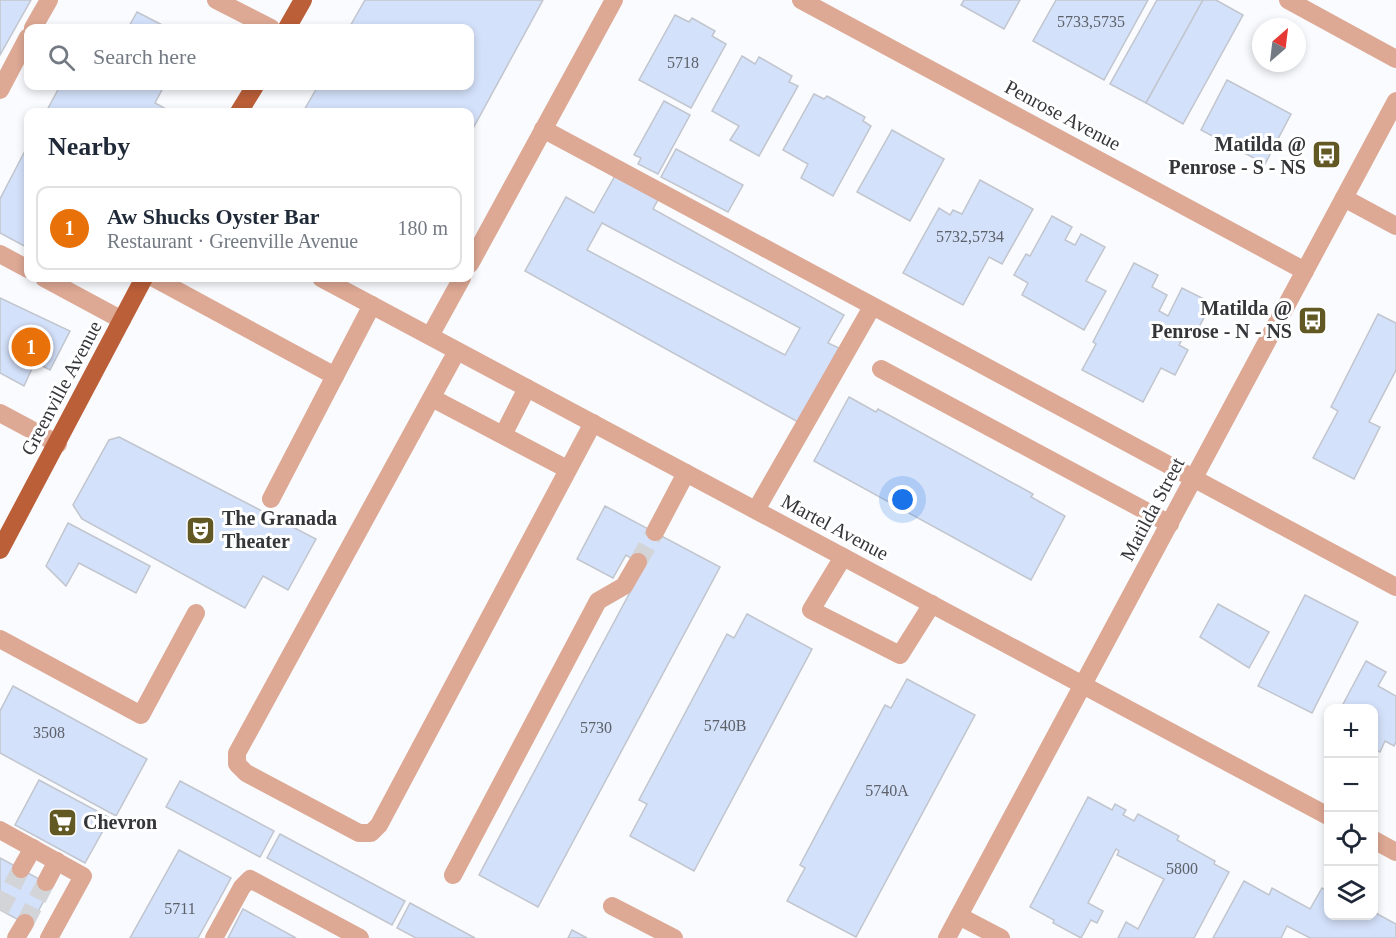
<!DOCTYPE html>
<meta charset="utf-8">
<style>
body{margin:0;font-family:Georgia,serif;background:#f2f2f3;color:#1f2937}
.controls{position:absolute;right:18px;bottom:18px;display:grid;overflow:hidden;border-radius:12px;box-shadow:0 3px 9px #0003}
.controls button{width:54px;height:54px;display:grid;place-items:center;padding:0;border:0;border-bottom:2px solid #e0e1e3;background:#fff;color:#1f2937;font:30px sans-serif}
.compass{position:absolute;left:1252px;top:18px;width:54px;height:54px;border-radius:50%;background:#fff;box-shadow:0 3px 9px #0003;rotate:28deg}
.you{position:absolute;left:903px;top:500px;width:21px;height:21px;margin:-15px;border:4px solid #fff;border-radius:50%;background:#1a73e8;box-shadow:0 0 0 9px #1a73e833}
.badge{display:grid;place-items:center;width:39px;height:39px;border-radius:50%;background:#625824;color:#fff;font-size:20px;font-weight:700}
.pin{position:absolute;translate:-50% -50%;border:3px solid #fff;box-shadow:0 2px 6px #0006}
.list{margin:0;padding:0;list-style:none}
h2{display:flex;justify-content:space-between;align-items:center;height:78px;margin:0;padding:0 24px;font-size:26px}
h2 small{font-size:20px;font-weight:400;color:#747a83}
.list li{display:grid;grid-template-columns:39px 1fr auto;gap:18px;align-items:center;box-sizing:border-box;height:84px;margin:0 12px 12px;padding:0 12px;border:2px solid #e0e1e3;border-radius:12px}
.list b{display:block;font-size:22px;white-space:nowrap}
.list p{margin:0;font-size:20px;white-space:nowrap;color:#747a83}
.list em{font-size:20px;font-style:normal;color:#747a83}
.icon{flex:none;width:33px;height:33px;fill:none;stroke:currentColor;stroke-width:2;stroke-linecap:round;stroke-linejoin:round}
.map{position:relative;flex:none;width:1396px;height:938px;overflow:hidden}
.search{position:absolute;background:#fff;box-shadow:0 3px 9px #0003;left:24px;top:24px;width:450px;height:66px;display:flex;align-items:center;gap:15px;box-sizing:border-box;padding:0 21px;border-radius:12px;color:#747a83;font-size:22px}
.panel{position:absolute;background:#fff;box-shadow:0 3px 9px #0003;left:24px;top:108px;width:450px;height:174px;border-radius:12px}
.map>svg:first-child{display:block}
.building{fill:#d4e1fa;stroke:#c1c5cd;stroke-width:1.5;fill-rule:evenodd}
.lines{fill:none;stroke-linecap:round;stroke-linejoin:round}
.minor-tunnel{stroke:#d2d4d7;stroke-width:18;stroke-dasharray:18 9;stroke-linecap:butt}
.minor{stroke:#dda894;stroke-width:18}
.major{stroke:#bb5f39;stroke-width:18}
.labels{text-anchor:middle;stroke-width:6;stroke-linejoin:round;paint-order:stroke}
.number-label{font-size:16px;fill:#5d616a}
.street-label{font-size:20px;fill:#35363a;stroke:#fff}
.poi-label{font-size:20px;font-weight:bold;fill:#35363a;stroke:#fff;text-anchor:end}
</style>
<div class="map">
<svg width="1396" height="938" viewBox="0 0 1396 938">
<rect width="100%" height="100%" fill="#f9fbfe"/>
<g class="building">
<polygon points="0,0 31,0 0,55"/>
<polygon points="365,0 543,0 470,134 470,112 303,112 318,86 470,86 470,28 349,28"/>
<polygon points="964,0 1020,0 1004,29 961,5"/>
<polygon points="1056,0 1148,0 1104,80 1033,41"/>
<polygon points="1157,0 1203,0 1146,103 1110,84"/>
<polygon points="1203,0 1216,0 1243,15 1183,124 1146,103"/>
<polygon points="137,12 168,28 128,28"/>
<polygon points="675,15 689,22 692,18 715,31 712,36 726,44 691,108 639,80"/>
<polygon points="742,56 755,64 759,57 792,76 789,82 798,86 759,156 730,140 739,126 712,111"/>
<polygon points="1227,80 1291,114 1265,164 1201,130"/>
<polygon points="60,86 164,86 155,103 168,110 167,112 46,112"/>
<polygon points="814,94 824,99 827,96 865,117 863,121 871,126 833,196 801,178 808,164 783,150"/>
<polygon points="664,101 690,115 658,174 638,164 641,158 634,155"/>
<polygon points="892,130 944,159 910,221 857,192"/>
<polygon points="28,145 28,248 0,233 0,199"/>
<polygon points="676,149 743,185 728,212 661,177"/>
<path d="M616,174L659,198L653,209L844,315L828,343L839,348L798,422L525,271L566,197L594,213ZM602,223L800,328L785,355L587,250Z"/>
<polygon points="980,180 1033,209 1002,264 989,257 963,305 903,273 939,208 950,215 953,210 962,214"/>
<polygon points="1052,216 1072,227 1065,240 1075,245 1081,234 1105,247 1086,281 1106,291 1084,330 1022,295 1028,283 1014,275 1026,254 1030,256"/>
<polygon points="1134,263 1158,275 1152,287 1167,295 1159,311 1168,316 1182,288 1212,303 1193,338 1185,334 1179,345 1188,350 1175,375 1161,368 1143,402 1082,370 1096,344 1093,342"/>
<polygon points="0,298 70,331 50,370 35,362 24,386 0,373"/>
<polygon points="1378,314 1396,323 1396,370 1369,422 1380,427 1354,479 1313,458 1338,411 1331,407"/>
<polygon points="849,397 876,412 878,409 1033,494 1031,497 1065,516 1031,580 814,461"/>
<polygon points="119,437 316,539 288,590 263,576 245,608 82,519 73,505 109,440"/>
<polygon points="605,506 720,567 538,907 479,875 644,566 626,555 613,578 577,559"/>
<polygon points="68,523 150,566 136,593 79,563 66,586 46,566"/>
<polygon points="1305,595 1358,622 1312,713 1258,686"/>
<polygon points="1218,604 1269,632 1249,668 1200,637"/>
<polygon points="747,614 812,649 694,871 630,836 647,804 639,800 727,634 734,638"/>
<polygon points="1366,661 1386,672 1378,686 1396,696 1396,742 1394,746 1385,741 1380,752 1374,749 1374,708 1341,708"/>
<polygon points="907,679 975,715 856,937 787,901 805,868 800,865 885,705 891,708"/>
<polygon points="13,686 147,759 116,816 0,753 0,711"/>
<polygon points="39,780 110,818 85,863 15,825"/>
<polygon points="180,781 274,831 260,857 166,807"/>
<polygon points="1088,797 1112,810 1115,804 1126,810 1123,815 1134,821 1138,814 1179,836 1177,840 1215,861 1214,864 1229,872 1194,938 1118,938 1126,922 1138,929 1164,879 1117,855 1119,851 1116,849 1088,903 1103,911 1097,923 1091,920 1081,938 1053,923 1054,920 1030,907"/>
<polygon points="280,834 405,901 392,925 267,858"/>
<polygon points="179,850 231,878 198,938 130,938"/>
<polygon points="0,858 52,886 30,926 0,910"/>
<polygon points="1244,881 1269,895 1272,888 1310,909 1322,888 1328,892 1328,916 1374,916 1374,912 1396,924 1396,938 1310,938 1287,926 1281,938 1213,938"/>
<polygon points="410,903 475,938 416,938 397,928"/>
<polygon points="243,909 296,938 228,938"/>
<polygon points="572,930 587,938 568,938"/>
</g>
<g class="lines">
<g class="minor-tunnel">
<polyline points="638,562 655,532"/>
<polyline points="0,910 21,869"/>
<polyline points="25,923 46,882"/>
</g>
<g class="minor">
<polyline points="216,0 271,28"/>
<polyline points="801,0 1305,271"/>
<polyline points="1288,0 1396,59"/>
<polyline points="33,28 49,0"/>
<polyline points="0,90 28,37"/>
<polyline points="543,129 1396,587"/>
<polyline points="1344,198 1396,226"/>
<polyline points="0,254 28,269"/>
<polyline points="470,264 614,0"/>
<polyline points="44,278 122,320"/>
<polyline points="154,278 335,376 271,499"/>
<polyline points="321,278 1328,816"/>
<polyline points="430,336 462,278"/>
<polyline points="457,351 237,753 237,764 246,773 359,833 371,833 379,825 593,423"/>
<polyline points="881,369 1170,524"/>
<polyline points="335,376 372,305"/>
<polyline points="432,398 567,469"/>
<polyline points="0,413 58,444"/>
<polyline points="503,435 527,388"/>
<polyline points="756,510 872,307"/>
<polyline points="655,532 686,473"/>
<polyline points="843,557 811,610 900,655 932,604"/>
<polyline points="0,639 141,715 196,613"/>
<polyline points="0,830 83,876 49,938"/>
<polyline points="1374,840 1396,852"/>
<polyline points="21,869 33,848"/>
<polyline points="453,875 598,601 624,586 638,562"/>
<polyline points="46,882 57,861"/>
<polyline points="612,906 674,938"/>
<polyline points="959,916 1001,938"/>
<polyline points="16,938 25,923"/>
<polyline points="214,938 242,887 250,879 360,938"/>
<polyline points="947,938 1396,101"/>
</g>
<g class="major">
<polyline points="287,28 303,0"/>
<polyline points="239,112 255,86"/>
<polyline points="0,550 144,278"/>
</g>
</g>
<defs>
<symbol id="bus-square" viewBox="-11 -11 22 22"><rect x="-9" y="-9" width="18" height="18" rx="4" fill="#625824" stroke="#fff"/><path d="M-5-6H5V4H4V6H2V4H-2V6H-4V4H-5ZM-3.5-4V0h7V-4ZM-3.5 1.2v1.5H-2V1.2ZM2 1.2v1.5H3.5V1.2Z" fill="#fff"/></symbol>
<symbol id="theatre-square" viewBox="-11 -11 22 22"><rect x="-9" y="-9" width="18" height="18" rx="4" fill="#625824" stroke="#fff"/><path d="M-5-5.5Q0-4 5-5.5V0Q5 5 0 6Q-5 5-5 0ZM-3.3-2.5H-1v1.5H-3.3ZM1-2.5H3.3v1.5H1ZM-2.8 1Q0 5.5 2.8 1Z" fill="#fff"/></symbol>
<symbol id="supermarket-square" viewBox="-11 -11 22 22"><rect x="-9" y="-9" width="18" height="18" rx="4" fill="#625824" stroke="#fff"/><path d="M-6-5.5h2.5l.6 2H6L4.5 2H-2.5L-4.4-4H-6ZM-1.5 3.2a1.3 1.3 0 1 0 .1 0ZM3 3.2a1.3 1.3 0 1 0 .1 0Z" fill="#fff"/></symbol>
</defs>
<g fill-rule="evenodd">
<use href="#bus-square" x="1310" y="138" width="33" height="33"/>
<use href="#bus-square" x="1296" y="304" width="33" height="33"/>
<use href="#theatre-square" x="184" y="514" width="33" height="33"/>
<use href="#supermarket-square" x="46" y="806" width="33" height="33"/>
</g>
<g class="labels">
<g class="number-label">
<text x="1091" y="27">5733,5735</text>
<text x="683" y="68">5718</text>
<text x="970" y="242">5732,5734</text>
<text x="725" y="731">5740B</text>
<text x="596" y="733">5730</text>
<text x="49" y="738">3508</text>
<text x="887" y="796">5740A</text>
<text x="1182" y="874">5800</text>
<text x="180" y="914">5711</text>
</g>
<g class="street-label">
<text transform="translate(1063 115) rotate(28)" y="7">Penrose Avenue</text>
<text transform="translate(61 388) rotate(-62)" y="7">Greenville Avenue</text>
<text transform="translate(1152 509) rotate(-62)" y="7">Matilda Street</text>
<text transform="translate(835 527) rotate(28)" y="7">Martel Avenue</text>
</g>
<g class="poi-label">
<text x="1306" y="151">Matilda @<tspan x="1306" dy="23">Penrose - S - NS</tspan></text>
<text x="1292" y="315">Matilda @<tspan x="1292" dy="23">Penrose - N - NS</tspan></text>
<text x="222" y="525" text-anchor="start">The Granada<tspan x="222" dy="23">Theater</tspan></text>
<text x="83" y="829" text-anchor="start">Chevron</text>
</g>
</g>
</svg>
<div class="controls">
<button>+</button>
<button>−</button>
<button><svg class="icon" aria-label="locate" viewBox="0 0 24 24"><circle cx="12" cy="12" r="6"/><path d="M12 2v4M12 18v4M2 12h4M18 12h4"/></svg></button>
<button><svg class="icon" aria-label="layers" viewBox="0 0 24 24"><path d="M12 4l9 5-9 5-9-5zM3 14l9 5 9-5"/></svg></button>
</div>
<svg class="compass" viewBox="-18 -18 36 36"><path d="M0-13l5 13h-10z" fill="#e53935"/><path d="M0 13l5-13h-10z" fill="#747a83"/></svg>
<div class="you"></div>
<div class="pin badge" style="left:31px;top:347px;background:#e8710a">1</div>
<div class="search"><svg class="icon" aria-label="search" viewBox="0 0 24 24"><circle cx="10" cy="10" r="6"/><path d="M15 15l6 6"/></svg>Search here</div>
<section class="panel">
<h2>Nearby<small></small></h2>
<ul class="list">
<li><span class="badge" style="background:#e8710a">1</span><div><b>Aw Shucks Oyster Bar</b><p>Restaurant · Greenville Avenue</p></div><em>180 m</em></li>
</ul>
</section>
</div>
